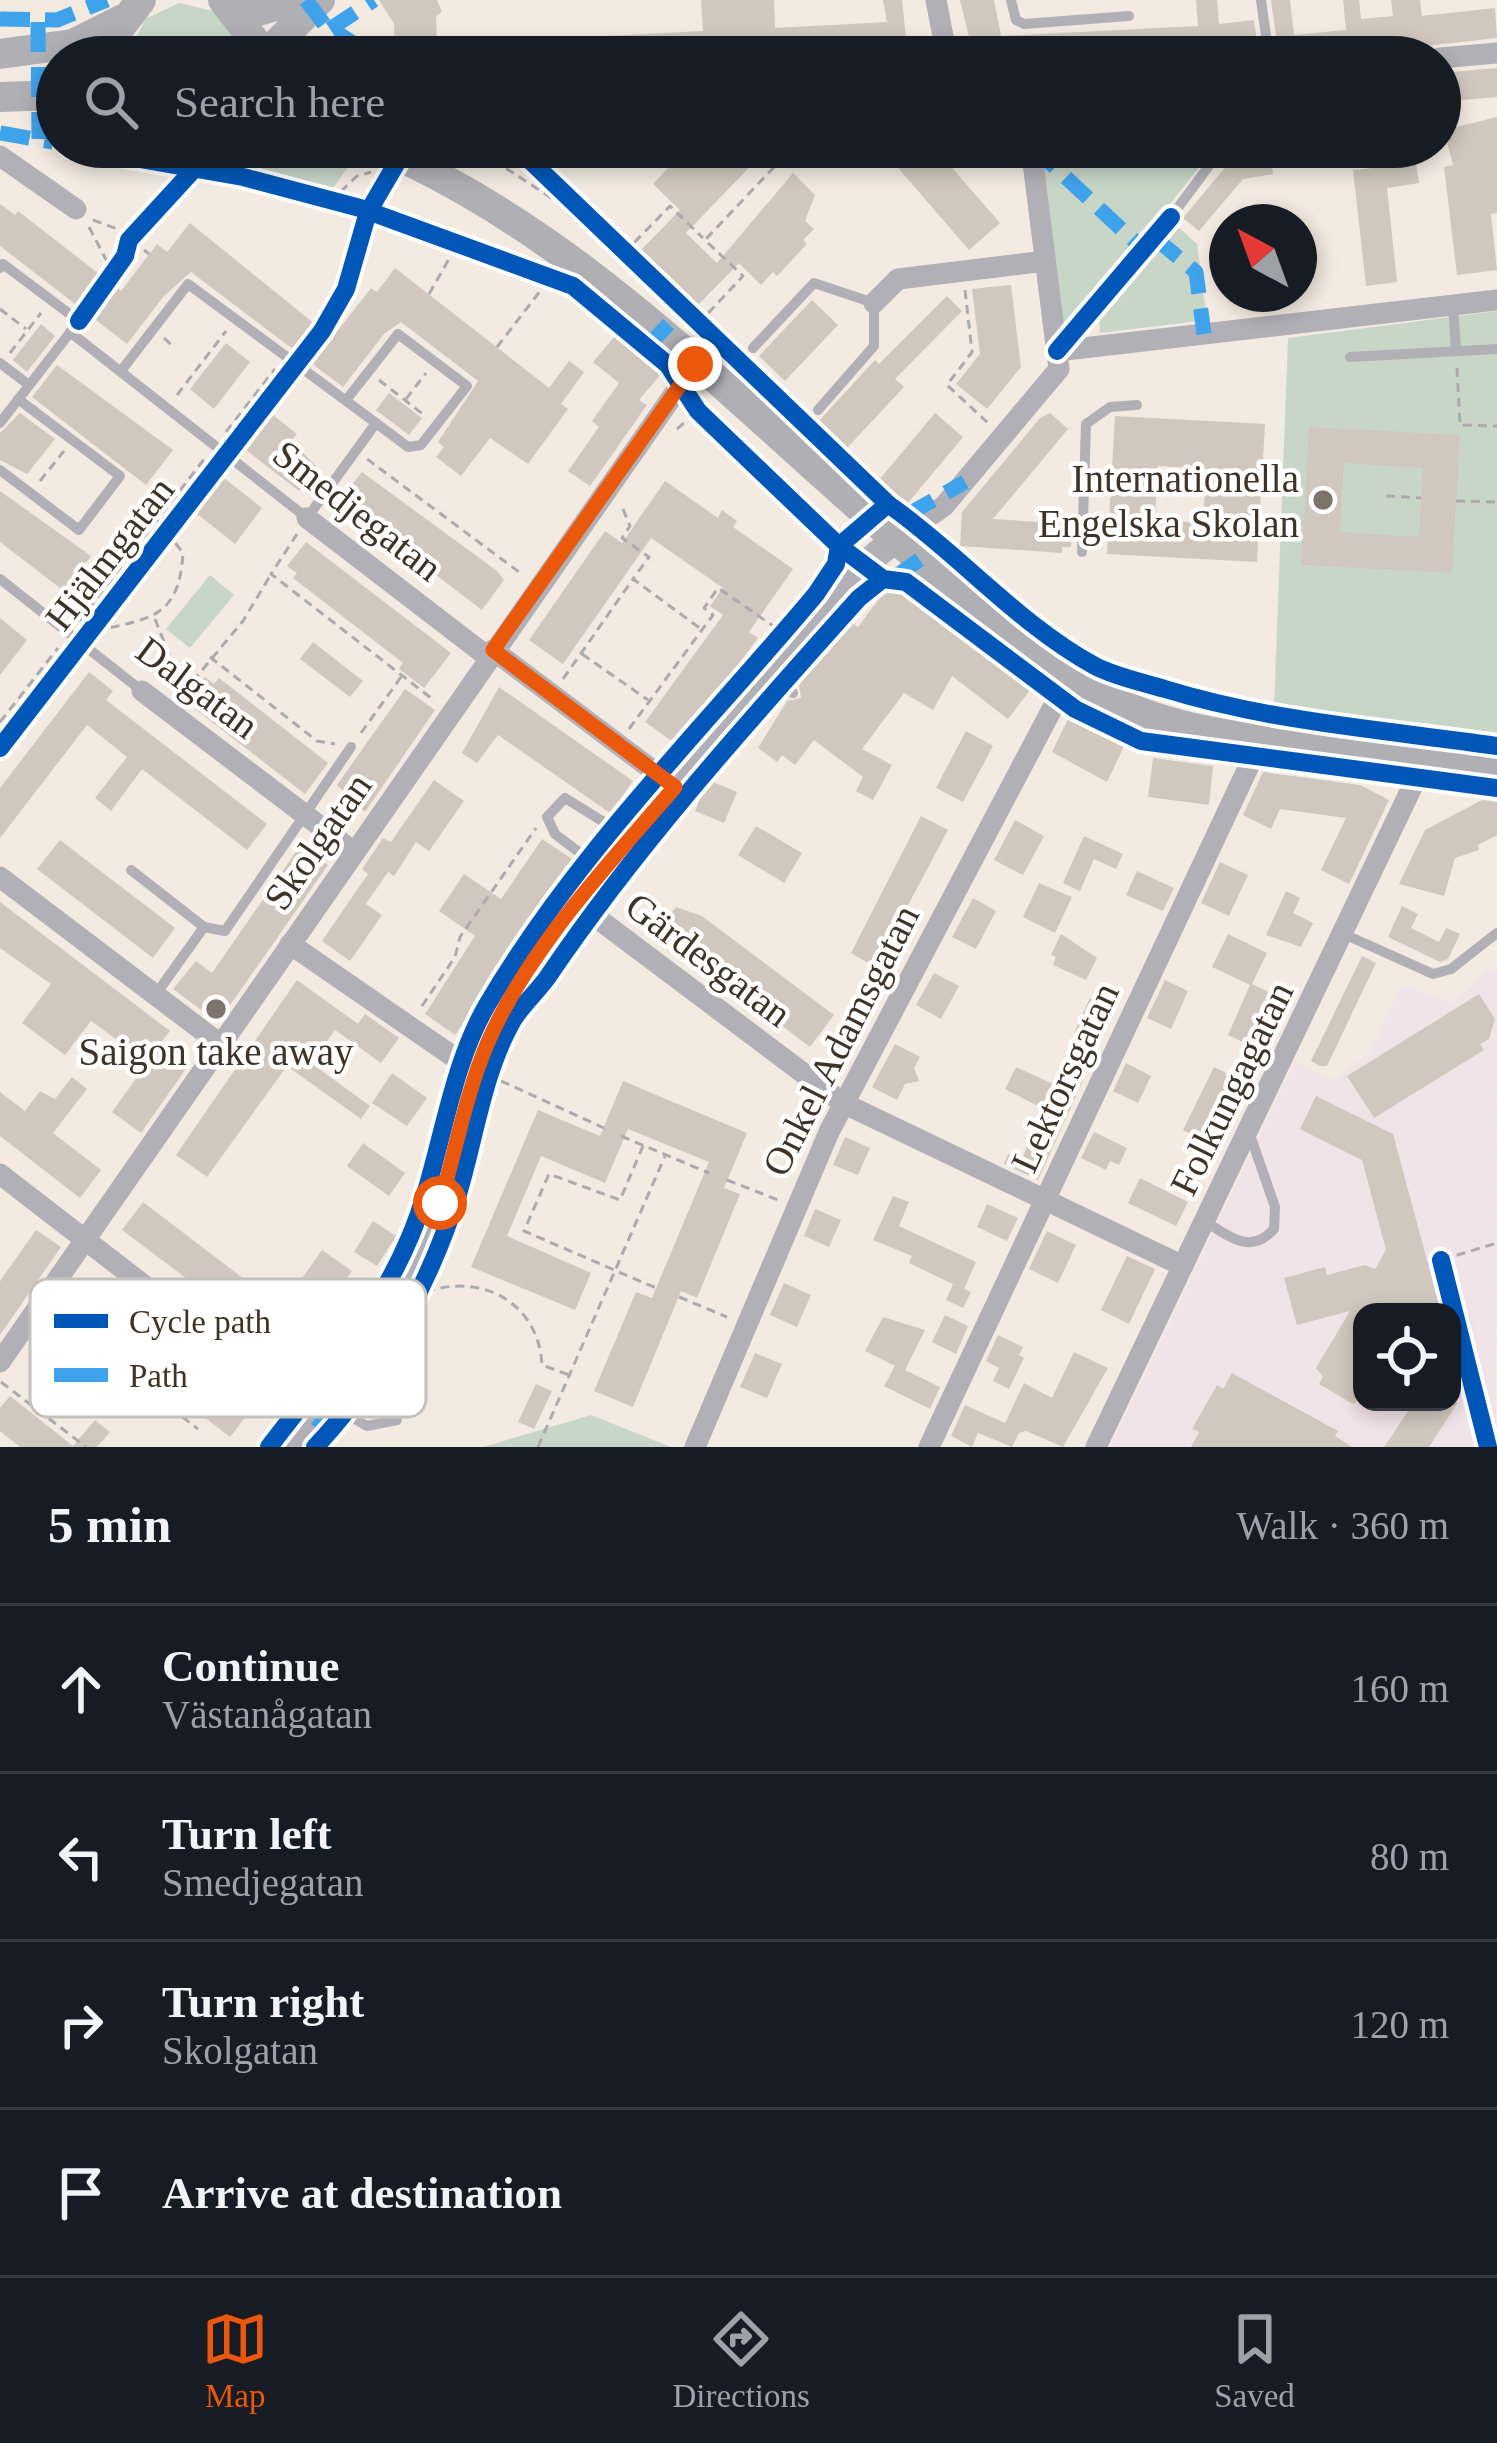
<!DOCTYPE html>
<meta charset="utf-8">
<style>
body{margin:0;font-family:Georgia,serif;background:#242831;color:#f1f3f6}
.controls{position:absolute;right:36px;bottom:36px;display:grid;overflow:hidden;border-radius:24px;box-shadow:0 6px 18px #0003}
.controls button{width:108px;height:108px;display:grid;place-items:center;padding:0;border:0;border-bottom:3px solid #363941;background:#171b24;color:#f1f3f6;font:60px sans-serif}
.compass{position:absolute;left:1209px;top:204px;width:108px;height:108px;border-radius:50%;background:#171b24;box-shadow:0 6px 18px #0003;rotate:319deg}
.stop{position:absolute;width:36px;height:36px;margin:-27px;border:9px solid #ea580c;border-radius:50%;background:#fff}
.stop.end{background:#ea580c;border-color:#fff;box-shadow:0 3px 12px #0008}
.list{margin:0;padding:0;list-style:none}
h2{display:flex;justify-content:space-between;align-items:center;height:156px;margin:0;padding:0 48px;font-size:51px}
h2 small{font-size:39px;font-weight:400;color:#9ea1a6}
.list li{display:grid;grid-template-columns:78px 1fr auto;gap:36px;align-items:center;box-sizing:border-box;height:168px;padding:0 48px;border-top:3px solid #363941}
.list b{display:block;font-size:45px;white-space:nowrap}
.list p{margin:0;font-size:39px;white-space:nowrap;color:#9ea1a6}
.list em{font-size:39px;font-style:normal;color:#9ea1a6}
.icon{flex:none;width:66px;height:66px;fill:none;stroke:currentColor;stroke-width:2;stroke-linecap:round;stroke-linejoin:round}
.map{position:relative;flex:none;width:1497px;height:1447px;overflow:hidden}
.search{position:absolute;background:#171b24;box-shadow:0 6px 18px #0003;left:36px;right:36px;top:36px;height:132px;display:flex;align-items:center;gap:30px;box-sizing:border-box;padding:0 42px;border-radius:66px;color:#9ea1a6;font-size:45px}
.sheet{height:828px;background:#171b24}
nav{display:flex;justify-content:space-around;align-items:center;box-sizing:border-box;height:168px;border-top:3px solid #363941;background:#171b24;font-size:33px;color:#9ea1a6}
nav a{display:grid;justify-items:center;gap:6px}
nav .on{color:#ea580c}
.map>svg:first-child{display:block}
.education{fill:#f1e4e9;fill-rule:evenodd}
.green{fill:#c8d6c8}
.building{fill:#d0c8be;fill-rule:evenodd}
.lines{fill:none;stroke-linecap:round;stroke-linejoin:round}
.path{stroke:#acaaad;stroke-width:3;stroke-dasharray:9 6;stroke-linecap:butt}
.service{stroke:#b1b0b7;stroke-width:10}
.minor{stroke:#b1b0b7;stroke-width:21}
.tertiary{stroke:#b1b0b7;stroke-width:27}
.secondary{stroke:#b0afb4;stroke-width:30}
.quiet{stroke:#3fa3eb;stroke-width:15;stroke-dasharray:30 15;stroke-linecap:butt}
.cycleway-casing{stroke:#fff;stroke-width:26}
.cycleway{stroke:#0057b8;stroke-width:18}
.route{stroke:#ea580c;stroke-width:15}
.poi-dot{fill:#7d7369;stroke:#fff;stroke-width:4.5}
.labels{text-anchor:middle;stroke-width:9;stroke-linejoin:round;paint-order:stroke}
.poi-label{font-size:39px;fill:#3d3328;stroke:#fff;text-anchor:end}
.street-label{font-size:39px;fill:#3d3328;stroke:#fff}
.key{fill:#fff;stroke:#c5c2be;stroke-width:3}
.key-label{font-size:33px;fill:#3d3328}
</style>
<div class="map">
<svg width="1497" height="1447" viewBox="0 0 1497 1447">
<rect width="100%" height="100%" fill="#f3ebe2"/>
<path class="education" d="M1490,968L1497,971L1496,1447H1110L1295,1061L1333,1080L1369,1053L1402,985L1454,1002ZM1362,1312H1452V1402H1362Z"/>
<g class="green">
<polygon points="179,3 213,11 249,57 128,57 145,19"/>
<polygon points="110,147 354,147 389,164 350,165 329,193 211,163"/>
<polygon points="1039,147 1215,147 1078,320 1062,322"/>
<polygon points="1175,224 1197,244 1207,320 1100,333 1099,314"/>
<polygon points="1497,311 1497,735 1274,709 1288,338"/>
<polygon points="210,575 234,595 190,648 166,629"/>
<polygon points="591,1415 671,1447 483,1447"/>
</g>
<g class="building">
<polygon points="379,0 437,0 442,12 436,16 437,49 395,57 394,24"/>
<polygon points="701,0 774,0 775,28 887,22 883,0 902,0 908,57 487,57 486,42 703,31"/>
<polygon points="960,0 994,0 1001,36 1198,26 1196,0 1217,0 1219,24 1254,20 1259,57 974,57"/>
<polygon points="1271,0 1290,0 1294,35 1346,30 1343,0 1359,0 1361,19 1393,16 1391,0 1420,0 1422,16 1495,8 1497,38 1328,57 1279,57"/>
<polygon points="1497,68 1497,97 1440,102 1440,73"/>
<polygon points="1497,117 1497,213 1491,214 1497,270 1457,275 1444,167 1453,165 1444,130"/>
<polygon points="688,147 769,147 686,233 717,263 793,173 815,195 805,221 814,229 803,240 807,244 777,276 773,272 761,285 739,263 698,305 641,250 680,210 653,184"/>
<polygon points="897,147 934,147 1000,223 969,250 887,155"/>
<polygon points="1242,147 1270,147 1273,174 1243,179 1199,231 1183,218"/>
<polygon points="1391,147 1414,147 1419,183 1387,188 1397,282 1366,286 1353,170 1393,166"/>
<polygon points="0,204 15,215 18,211 121,291 157,244 167,252 190,223 332,338 371,288 377,292 395,268 549,388 569,361 584,372 561,404 568,409 528,464 490,438 461,476 436,457 444,447 438,442 478,381 401,322 384,334 343,387 191,272 164,296 127,344 0,246"/>
<polygon points="1011,285 1021,367 987,409 956,384 980,354 972,289"/>
<polygon points="947,296 962,311 895,379 904,387 847,448 818,422 875,360 879,364"/>
<polygon points="812,300 838,325 785,381 759,356"/>
<polygon points="41,324 55,336 27,372 13,360"/>
<polygon points="615,336 661,374 639,400 647,405 590,486 568,471 599,427 592,421 619,383 593,362"/>
<polygon points="226,343 250,362 214,409 190,389"/>
<polygon points="57,365 173,450 146,485 32,397"/>
<polygon points="389,393 422,418 409,435 376,410"/>
<polygon points="20,413 55,439 27,474 0,460 0,433"/>
<polygon points="935,413 963,437 907,504 879,480"/>
<polygon points="1050,413 1068,429 993,519 1073,524 1071,547 1062,547 1062,553 960,546 962,512 1040,418"/>
<polygon points="273,415 297,434 291,441 317,467 299,491 246,450"/>
<path d="M1115,416L1265,424L1257,562L1107,554ZM1158,466L1206,469L1203,523L1155,520Z"/>
<path d="M1309,427L1460,435L1452,573L1301,565ZM1344,463L1423,468L1419,537L1340,532Z"/>
<polygon points="362,472 497,571 504,580 482,610 339,501"/>
<polygon points="224,478 262,508 235,544 196,513"/>
<polygon points="665,481 718,518 722,510 737,521 733,527 793,569 749,632 758,638 679,746 645,722 723,615 710,606 723,588 651,538 563,664 529,640 605,531 622,543"/>
<polygon points="0,491 91,556 64,591 0,542"/>
<polygon points="306,542 451,653 424,688 399,669 403,663 293,578 297,573 287,566"/>
<polygon points="896,590 1031,689 1008,719 952,676 933,710 904,693 862,749 892,765 873,800 856,791 863,777 814,740 795,765 782,755 777,762 758,748 787,701 801,698 799,685 832,640 851,622 858,627 884,592"/>
<polygon points="0,618 27,640 0,675"/>
<polygon points="313,642 363,681 350,697 300,659"/>
<polygon points="89,672 113,691 106,700 267,824 247,850 142,769 111,811 95,798 127,757 87,725 0,838 0,788"/>
<polygon points="205,677 214,684 219,678 328,763 305,794 186,702"/>
<polygon points="499,687 633,781 610,813 498,735 477,763 462,753"/>
<polygon points="405,689 435,710 365,812 337,785"/>
<polygon points="1068,719 1124,746 1107,782 1052,752"/>
<polygon points="966,731 993,746 963,802 936,788"/>
<polygon points="1153,758 1213,766 1209,805 1148,797"/>
<polygon points="1263,772 1360,785 1389,800 1349,884 1321,870 1346,818 1280,809 1271,829 1243,815"/>
<polygon points="434,780 464,801 429,851 416,842 394,876 388,872 366,904 382,915 350,961 322,941 368,874 362,869 383,838 391,842"/>
<polygon points="708,780 737,792 724,823 695,811"/>
<polygon points="1482,800 1497,802 1497,835 1478,845 1479,850 1455,858 1444,896 1399,884 1425,830"/>
<polygon points="921,816 948,830 875,967 851,953"/>
<polygon points="1015,820 1044,836 1023,875 994,860"/>
<polygon points="756,826 802,853 784,883 738,855"/>
<polygon points="1084,836 1123,854 1116,869 1094,859 1080,891 1063,883"/>
<polygon points="542,839 575,861 455,1035 425,1014 475,936 439,911 464,874 501,899"/>
<polygon points="60,840 175,928 153,958 37,869"/>
<polygon points="300,846 328,865 226,1011 208,1015 173,989 196,961 212,973"/>
<polygon points="1220,862 1248,875 1229,916 1201,903"/>
<polygon points="1137,871 1174,888 1163,911 1126,895"/>
<polygon points="1039,883 1072,897 1055,933 1023,917"/>
<polygon points="1286,891 1300,898 1293,913 1313,923 1301,947 1266,935"/>
<polygon points="973,898 996,911 976,949 952,937"/>
<polygon points="0,902 170,1031 161,1042 190,1063 141,1133 112,1112 148,1062 91,1021 65,1055 22,1023 51,984 0,948"/>
<polygon points="1402,906 1418,914 1411,928 1439,942 1446,928 1460,934 1448,959 1440,962 1388,937"/>
<polygon points="676,907 702,916 834,1015 810,1047 657,931"/>
<polygon points="1061,934 1097,958 1086,980 1053,965 1056,957 1051,955"/>
<polygon points="1228,934 1267,953 1252,984 1286,1000 1261,1051 1228,1035 1250,985 1212,967"/>
<polygon points="1362,956 1376,963 1327,1066 1320,1066 1311,1061"/>
<polygon points="934,973 959,986 941,1019 916,1005"/>
<polygon points="297,980 358,1024 365,1014 399,1038 381,1063 335,1030 311,1063 370,1106 361,1119 287,1066 207,1177 176,1155"/>
<polygon points="1165,980 1188,991 1171,1029 1147,1018"/>
<polygon points="1479,994 1495,1019 1489,1039 1480,1044 1484,1050 1374,1118 1347,1076"/>
<polygon points="1090,998 1115,1010 1038,1180 1004,1164 1008,1154 1022,1160 1040,1107 1005,1089 1016,1067 1051,1083 1081,1036 1074,1033"/>
<polygon points="895,1044 920,1057 914,1068 919,1081 905,1084 897,1100 872,1087"/>
<polygon points="1126,1063 1151,1076 1138,1103 1113,1091"/>
<polygon points="1214,1067 1246,1083 1215,1146 1183,1130"/>
<polygon points="392,1073 427,1098 407,1126 372,1103"/>
<polygon points="72,1077 87,1089 53,1133 101,1170 80,1198 0,1136 0,1092 25,1111 40,1091 55,1099"/>
<polygon points="623,1081 747,1133 724,1188 740,1194 697,1298 681,1291 633,1407 594,1391 636,1292 652,1298 709,1162 628,1129 605,1183 541,1156 507,1236 591,1273 575,1310 471,1267 538,1110 600,1136"/>
<polygon points="1316,1096 1393,1134 1441,1312 1362,1312 1362,1397 1353,1404 1319,1384 1323,1377 1316,1368 1350,1311 1297,1325 1284,1278 1325,1267 1327,1275 1365,1265 1375,1269 1386,1250 1362,1160 1300,1129"/>
<polygon points="1094,1132 1127,1148 1119,1165 1110,1161 1106,1170 1081,1158"/>
<polygon points="845,1137 870,1148 858,1175 833,1165"/>
<polygon points="363,1143 405,1173 389,1196 347,1166"/>
<polygon points="1140,1178 1188,1202 1176,1226 1128,1203"/>
<polygon points="893,1196 909,1202 899,1226 976,1262 964,1289 971,1292 963,1308 946,1300 953,1284 961,1288 909,1263 912,1256 873,1240"/>
<polygon points="143,1202 252,1285 231,1312 122,1230"/>
<polygon points="987,1204 1018,1218 1007,1241 977,1227"/>
<polygon points="815,1209 841,1220 829,1247 804,1236"/>
<polygon points="373,1221 396,1236 377,1266 354,1252"/>
<polygon points="36,1230 61,1247 0,1335 0,1281"/>
<polygon points="1047,1231 1076,1245 1058,1283 1029,1269"/>
<polygon points="322,1250 352,1271 292,1357 262,1335"/>
<polygon points="1127,1256 1155,1269 1129,1324 1101,1310"/>
<polygon points="784,1283 811,1295 797,1327 770,1315"/>
<polygon points="945,1315 968,1326 956,1354 932,1342"/>
<polygon points="883,1317 925,1330 905,1370 940,1387 930,1409 884,1386 895,1366 865,1351"/>
<polygon points="998,1335 1023,1347 1019,1355 1024,1358 1009,1389 993,1381 999,1368 986,1361"/>
<polygon points="152,1338 249,1412 230,1437 133,1362"/>
<polygon points="1074,1352 1108,1368 1063,1447 1026,1431 1019,1433 1012,1447 978,1433 972,1447 951,1436 965,1405 1005,1423 1024,1383 1052,1398"/>
<polygon points="755,1353 782,1364 767,1398 740,1387"/>
<polygon points="1232,1373 1338,1431 1335,1436 1352,1447 1191,1447 1199,1432 1192,1429 1217,1385 1223,1389"/>
<polygon points="536,1384 552,1391 534,1429 518,1422"/>
<polygon points="10,1396 73,1446 95,1420 110,1432 97,1447 20,1447 0,1431 0,1408"/>
<polygon points="1414,1402 1458,1402 1429,1447 1384,1447"/>
</g>
<g class="lines">
<g class="path">
<polyline points="481,152 556,201 578,223 588,216"/>
<polyline points="502,164 516,147"/>
<polyline points="330,202 357,176 371,172"/>
<polyline points="93,220 120,230 149,254"/>
<polyline points="89,227 113,273"/>
<polyline points="624,253 670,206 703,238"/>
<polyline points="965,290 972,352 947,385 987,422"/>
<polyline points="429,294 458,243"/>
<polyline points="0,309 26,329"/>
<polyline points="698,324 743,276 705,240 793,147"/>
<polyline points="164,338 174,347"/>
<polyline points="497,347 551,277"/>
<polyline points="10,353 41,313"/>
<polyline points="1457,368 1460,425 1497,426"/>
<polyline points="379,380 424,415"/>
<polyline points="177,395 226,331"/>
<polyline points="406,399 426,373"/>
<polyline points="677,429 698,411"/>
<polyline points="226,432 275,369"/>
<polyline points="367,459 523,575"/>
<polyline points="40,481 64,451"/>
<polyline points="1386,496 1421,498"/>
<polyline points="1456,501 1497,502"/>
<polyline points="623,509 630,526 622,538 649,557 633,579"/>
<polyline points="297,534 271,574 435,701"/>
<polyline points="155,619 182,687"/>
<polyline points="79,621 205,458"/>
<path d="M96,631C150,618 179,619 183,553L167,532"/>
<polyline points="582,654 648,700"/>
<polyline points="210,657 317,741 335,744"/>
<polyline points="563,679 633,579 701,629"/>
<polyline points="183,693 243,621 270,576"/>
<polyline points="0,722 58,648"/>
<polyline points="629,729 713,615 704,608 718,588 776,628"/>
<polyline points="361,733 401,677"/>
<polyline points="422,1006 455,957 460,937 536,828"/>
<polyline points="501,1081 604,1128"/>
<polyline points="621,1136 709,1173"/>
<polyline points="643,1146 620,1200 549,1174 524,1231 656,1288"/>
<polyline points="727,1180 778,1200"/>
<polyline points="1428,1264 1497,1243"/>
<path d="M426,1292C483,1272 539,1304 542,1365L569,1375"/>
<polyline points="679,1297 727,1317"/>
<polyline points="159,1323 123,1371 198,1429"/>
<polyline points="1,1382 86,1447"/>
<polyline points="538,1447 665,1156"/>
</g>
<g class="service">
<polyline points="1011,0 1016,20 1024,24 1129,16"/>
<polyline points="1261,0 1269,57"/>
<polyline points="1171,217 1223,147"/>
<polyline points="0,268 3,264 79,321 0,423"/>
<polyline points="1453,305 1456,350"/>
<polyline points="70,332 307,518 376,423 188,284 121,371"/>
<polyline points="753,348 814,283 874,303 874,346 818,410"/>
<polyline points="1350,357 1497,349"/>
<polyline points="0,363 29,385"/>
<polyline points="347,399 398,334 467,386 421,445 408,447 376,423"/>
<polyline points="0,470 79,530 120,476 18,399"/>
<polyline points="1082,552 1086,424 1110,407 1137,405"/>
<polyline points="0,579 142,691"/>
<polyline points="772,676 793,693"/>
<polyline points="601,869 555,834 547,817 565,798 628,837"/>
<polyline points="131,870 204,927 225,931 351,747"/>
<polyline points="1346,935 1433,974 1451,969 1497,933"/>
<polyline points="156,994 204,927"/>
<path d="M1206,1222C1230,1237 1251,1255 1274,1229L1275,1207L1249,1132"/>
<polyline points="330,1405 367,1426 397,1420"/>
</g>
<g class="minor">
<polyline points="936,0 947,57"/>
<polyline points="1440,58 1497,53"/>
<polyline points="0,156 76,209"/>
<polyline points="874,303 898,279 1045,261"/>
<polyline points="1057,351 1497,300"/>
<polyline points="307,518 488,657"/>
<polyline points="895,540 944,506 1059,369 1031,147"/>
<polyline points="493,650 675,787"/>
<polyline points="142,691 354,852"/>
<polyline points="0,877 220,1044"/>
<polyline points="577,903 843,1103 1183,1266"/>
<polyline points="290,944 477,1073"/>
<polyline points="0,1174 316,1418"/>
<polyline points="0,1362 695,364"/>
<polyline points="695,1447 829,1132 1070,675"/>
<polyline points="929,1447 1263,736"/>
<polyline points="1096,1447 1426,758"/>
</g>
<path class="tertiary" d="M291,1447C354,1376 411,1289 441,1199C459,1144 467,1085 492,1033C551,911 655,811 741,708C789,652 835,584 895,540"/>
<g class="secondary">
<polyline points="223,0 267,57"/>
<polyline points="231,8 258,11 296,0"/>
<polyline points="0,54 73,44 123,19"/>
<polyline points="266,54 320,0"/>
<polyline points="112,57 118,30 141,0"/>
<polyline points="0,97 57,95"/>
<path d="M378,147C601,243 766,437 952,586C999,623 1046,664 1098,693C1217,758 1369,736 1497,770"/>
</g>
<g class="quiet">
<polyline points="306,0 324,24 374,57"/>
<polyline points="0,19 57,20 107,0"/>
<polyline points="38,22 39,139"/>
<polyline points="330,29 374,0"/>
<polyline points="0,133 53,142"/>
<polyline points="1033,147 1145,251"/>
<polyline points="1155,238 1196,272 1204,334"/>
<polyline points="648,346 682,310"/>
<polyline points="907,515 965,482"/>
<polyline points="895,577 939,546"/>
<polyline points="316,1418 350,1447"/>
</g>
<defs>
<g id="cycleway">
<polyline points="71,147 243,177 360,208 573,286 668,365 698,411 839,546 883,579 906,582 1075,709 1141,741 1497,788"/>
<path d="M516,147L888,504C958,553 1018,624 1095,666C1116,677 1142,682 1165,689C1272,722 1386,730 1497,746"/>
<polyline points="79,321 125,256 129,240 196,167"/>
<polyline points="1057,351 1171,217"/>
<polyline points="0,748 322,331 346,289 368,212 406,147"/>
<polyline points="1441,1260 1488,1447"/>
<path d="M269,1447C321,1379 376,1318 410,1237C441,1163 447,1074 487,1005C576,853 704,728 816,594L836,564L839,546L888,504"/>
<path d="M315,1447C378,1382 431,1280 458,1194C475,1138 483,1072 513,1020C523,1004 536,993 547,978C639,842 750,720 859,598L883,579"/>
</g>
</defs>
<use href="#cycleway" class="cycleway-casing"/>
<use href="#cycleway" class="cycleway"/>
</g>
<g class="lines">
<path class="route" d="M440,1203C456,1150 466,1093 488,1042C530,946 608,865 675,787L493,650L695,364"/>
</g>
<g class="poi-dot">
<circle cx="1323" cy="500" r="12"/>
<circle cx="216" cy="1009" r="12"/>
</g>
<g class="labels">
<g class="poi-label">
<text x="1299" y="492">Internationella<tspan x="1299" dy="45">Engelska Skolan</tspan></text>
<text x="216" y="1065" text-anchor="middle">Saigon take away</text>
</g>
<g class="street-label">
<text transform="translate(358 510) rotate(38)" y="14">Smedjegatan</text>
<text transform="translate(109 553) rotate(-52)" y="14">Hjälmgatan</text>
<text transform="translate(198 687) rotate(37)" y="14">Dalgatan</text>
<text transform="translate(317 841) rotate(-55)" y="14">Skolgatan</text>
<text transform="translate(709 959) rotate(37)" y="14">Gärdesgatan</text>
<text transform="translate(840 1040) rotate(-63)" y="14">Onkel Adamsgatan</text>
<text transform="translate(1064 1077) rotate(-65)" y="14">Lektorsgatan</text>
<text transform="translate(1231 1088) rotate(-64)" y="14">Folkungagatan</text>
</g>
</g>
<rect x="30" y="1279" width="396" height="138" rx="18" class="key"/>
<rect x="54" y="1314" width="54" height="14" fill="#0057b8"/>
<rect x="54" y="1368" width="54" height="14" fill="#3fa3eb"/>
<g class="key-label">
<text x="129" y="1333">Cycle path</text>
<text x="129" y="1387">Path</text>
</g>
</svg>
<div class="controls">
<button><svg class="icon" aria-label="locate" viewBox="0 0 24 24"><circle cx="12" cy="12" r="6"/><path d="M12 2v4M12 18v4M2 12h4M18 12h4"/></svg></button>
</div>
<svg class="compass" viewBox="-18 -18 36 36"><path d="M0-13l5 13h-10z" fill="#e53935"/><path d="M0 13l5-13h-10z" fill="#9ea1a6"/></svg>
<div class="stop" style="left:440px;top:1203px"></div>
<div class="stop end" style="left:695px;top:364px"></div>
<div class="search"><svg class="icon" aria-label="search" viewBox="0 0 24 24"><circle cx="10" cy="10" r="6"/><path d="M15 15l6 6"/></svg>Search here</div>
</div>
<section class="sheet">
<h2>5 min<small>Walk · 360 m</small></h2>
<ul class="list">
<li><svg class="icon" aria-label="ahead" viewBox="0 0 24 24"><path d="M12 20V5M6 11l6-6 6 6"/></svg><div><b>Continue</b><p>Västanågatan</p></div><em>160 m</em></li>
<li><svg class="icon" aria-label="left" viewBox="0 0 24 24"><path d="M17 20v-9H6M10 6l-5 5 5 5"/></svg><div><b>Turn left</b><p>Smedjegatan</p></div><em>80 m</em></li>
<li><svg class="icon" aria-label="right" viewBox="0 0 24 24"><path d="M7 20v-9h11M14 6l5 5-5 5"/></svg><div><b>Turn right</b><p>Skolgatan</p></div><em>120 m</em></li>
<li><svg class="icon" aria-label="arrive" viewBox="0 0 24 24"><path d="M6 21V4h12l-3 4 3 4H6"/></svg><div><b>Arrive at destination</b></div></li>
</ul>
</section>
<nav>
<a class="on"><svg class="icon" aria-label="map" viewBox="0 0 24 24"><path d="M3 6l6-2 6 2 6-2v14l-6 2-6-2-6 2zM9 4v14M15 6v14"/></svg>Map</a>
<a><svg class="icon" aria-label="directions" viewBox="0 0 24 24"><path d="M12 3l9 9-9 9-9-9zM9 14v-3h6M13 9l2 2-2 2"/></svg>Directions</a>
<a><svg class="icon" aria-label="saved" viewBox="0 0 24 24"><path d="M7 4h10v16l-5-4-5 4z"/></svg>Saved</a>
</nav>
